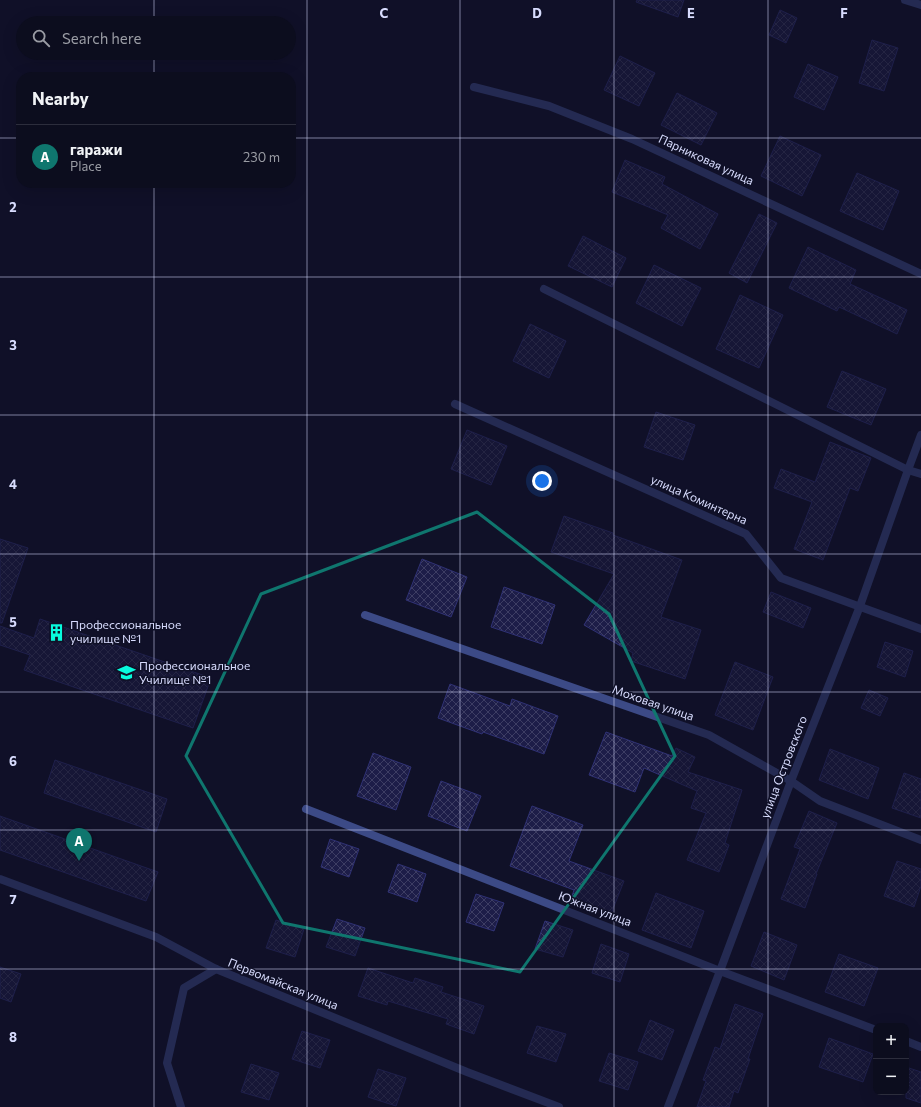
<!DOCTYPE html>
<meta charset="utf-8">
<style>
body{margin:0;font-family:Commissioner,sans-serif;background:#1a1b2b;color:#f1f3f6}
.controls{position:absolute;right:12px;bottom:12px;display:grid;overflow:hidden;border-radius:8px;box-shadow:0 4px 16px #0002}
.controls button{width:36px;height:36px;display:grid;place-items:center;padding:0;border:0;border-bottom:1px solid #2c2d3c;background:#0c0d1e;color:#f1f3f6;font:20px sans-serif}
.you{position:absolute;left:542px;top:481px;width:14px;height:14px;margin:-10px;border:3px solid #fff;border-radius:50%;background:#1a73e8;box-shadow:0 0 0 6px #1a73e833}
.badge{display:grid;place-items:center;width:26px;height:26px;border-radius:50%;background:#0f766e;color:#fff;font-size:13px;font-weight:700}
.pin{position:absolute;translate:-50% -33px;filter:drop-shadow(0 1px 2px #0008)}
.pin::after{content:'';position:absolute;top:21px;width:14px;height:12px;background:inherit;clip-path:polygon(0 0,100% 0,50% 100%)}
.list{margin:0;padding:0;list-style:none}
h2{display:flex;justify-content:space-between;align-items:center;height:52px;margin:0;padding:0 16px;font-size:17px}
h2 small{font-size:13px;font-weight:400;color:#9a9ca4}
.list li{display:grid;grid-template-columns:26px 1fr auto;gap:12px;align-items:center;box-sizing:border-box;height:64px;padding:0 16px;border-top:1px solid #2c2d3c}
.list b{display:block;font-size:15px;white-space:nowrap}
.list p{margin:0;font-size:13px;white-space:nowrap;color:#9a9ca4}
.list em{font-size:13px;font-style:normal;color:#9a9ca4}
.icon{flex:none;width:22px;height:22px;fill:none;stroke:currentColor;stroke-width:2;stroke-linecap:round;stroke-linejoin:round}
.map{position:relative;flex:none;width:921px;height:1107px;overflow:hidden}
.search{position:absolute;background:#0c0d1e;box-shadow:0 4px 16px #0002;left:16px;top:16px;width:280px;height:44px;display:flex;align-items:center;gap:10px;box-sizing:border-box;padding:0 14px;border-radius:22px;color:#9a9ca4;font-size:15px}
.panel{position:absolute;background:#0c0d1e;box-shadow:0 4px 16px #0002;left:16px;top:72px;width:280px;height:116px;border-radius:16px}
.map>svg:first-child{display:block}
.building{fill:url(#building-cross-hatch);stroke:#2f3174}
.lines{fill:none;stroke-linecap:round;stroke-linejoin:round}
.street{stroke:#3c4a86;stroke-width:8}
.marked{fill:none;stroke:#0f766e;stroke-width:3;stroke-linejoin:round}
.grid{fill:none;stroke:#d8dcfe;stroke-width:1;stroke-opacity:0.55}
.labels{text-anchor:middle;stroke-width:3;stroke-linejoin:round;paint-order:stroke}
.street-label{font-size:12px;fill:#d8dcfe;stroke:#101128}
.poi-label{font-size:12px;fill:#d8dcfe;stroke:#101128;text-anchor:start}
.grid-label{font-size:13px;text-anchor:middle;font-weight:bold;fill:#d8dcfe;stroke:#101128;stroke-width:3;stroke-linejoin:round;paint-order:stroke}
</style>
<div class="map">
<svg width="921" height="1107" viewBox="0 0 921 1107">
<defs>
<pattern id="building-cross-hatch" width="8" height="8" patternUnits="userSpaceOnUse"><rect width="8" height="8" fill="#1d1d48"/><path d="M0 0l8 8M0 8l8-8" fill="none" stroke="#3d3d63"/></pattern>
</defs>
<rect width="100%" height="100%" fill="#101128"/>
<g class="building">
<polygon points="637,0 684,0 678,17 636,2"/>
<polygon points="780,10 797,18 786,43 769,35"/>
<polygon points="872,40 898,48 884,91 859,83"/>
<polygon points="620,56 655,73 639,106 604,90"/>
<polygon points="808,64 838,77 824,110 794,97"/>
<polygon points="677,93 717,113 701,145 661,125"/>
<polygon points="780,136 821,155 802,196 761,176"/>
<polygon points="625,160 665,177 662,184 718,214 700,249 661,228 668,215 612,192"/>
<polygon points="857,173 899,191 883,230 840,211"/>
<polygon points="759,214 777,223 747,283 729,273"/>
<polygon points="583,236 626,258 612,287 568,266"/>
<polygon points="808,247 856,270 850,284 907,310 897,334 839,307 837,311 789,288"/>
<polygon points="654,265 701,288 682,326 636,303"/>
<polygon points="740,295 783,315 759,368 716,349"/>
<polygon points="530,324 566,341 549,378 513,361"/>
<polygon points="842,371 886,389 871,425 827,407"/>
<polygon points="656,412 695,425 683,460 644,447"/>
<polygon points="467,430 507,446 491,485 451,469"/>
<polygon points="830,442 871,458 858,491 850,488 823,560 794,549 812,502 774,488 781,469 815,482"/>
<polygon points="564,516 613,533 613,535 682,560 661,617 701,630 685,679 631,661 633,653 584,625 614,574 551,552"/>
<polygon points="0,539 28,548 2,623 0,623"/>
<polygon points="422,559 467,577 451,617 406,600"/>
<polygon points="504,587 555,605 542,644 491,627"/>
<polygon points="771,592 811,608 803,628 763,612"/>
<polygon points="40,619 211,678 193,728 24,670 30,655 0,645 0,626 34,638"/>
<polygon points="885,642 913,651 905,677 877,667"/>
<polygon points="735,662 773,677 753,730 715,715"/>
<polygon points="450,684 510,706 512,699 558,716 544,754 483,732 482,734 438,718"/>
<polygon points="869,690 888,698 880,716 861,708"/>
<polygon points="606,732 672,756 676,748 695,757 688,772 742,790 725,843 729,845 719,872 687,860 706,813 691,808 697,791 644,768 635,792 589,775"/>
<polygon points="830,749 879,768 868,799 819,780"/>
<polygon points="373,753 411,767 396,810 357,796"/>
<polygon points="55,760 167,799 156,832 44,793"/>
<polygon points="904,773 921,779 921,818 892,808"/>
<polygon points="441,781 481,796 467,831 428,816"/>
<polygon points="532,806 583,825 569,861 624,881 611,914 571,899 574,890 510,866"/>
<polygon points="809,811 837,823 816,874 817,874 805,908 781,899 800,849 794,847"/>
<polygon points="0,816 158,872 146,901 0,850"/>
<polygon points="330,839 359,849 349,877 321,867"/>
<polygon points="897,861 921,869 921,886 914,907 884,896"/>
<polygon points="398,864 426,874 417,902 388,892"/>
<polygon points="656,893 704,911 691,948 642,930"/>
<polygon points="476,894 504,903 494,931 466,922"/>
<polygon points="337,919 365,928 355,956 326,947"/>
<polygon points="276,920 304,929 295,957 266,948"/>
<polygon points="545,921 573,930 563,957 535,949"/>
<polygon points="764,932 797,945 784,980 751,966"/>
<polygon points="601,944 629,954 620,982 592,973"/>
<polygon points="839,954 878,968 864,1006 825,992"/>
<polygon points="0,967 21,974 11,1002 0,998"/>
<polygon points="368,968 413,983 415,978 443,987 441,992 484,1006 474,1034 446,1024 448,1019 388,1001 387,1005 358,996"/>
<polygon points="735,1004 763,1014 748,1059 750,1059 738,1093 734,1091 729,1107 697,1107 706,1081 703,1080 715,1047 720,1049"/>
<polygon points="650,1020 674,1030 662,1060 638,1051"/>
<polygon points="537,1026 566,1034 556,1062 527,1053"/>
<polygon points="302,1031 330,1040 320,1068 292,1059"/>
<polygon points="829,1038 873,1054 863,1082 819,1067"/>
<polygon points="609,1053 638,1062 628,1090 599,1081"/>
<polygon points="251,1064 279,1073 269,1100 241,1092"/>
<polygon points="906,1067 921,1072 921,1103 906,1098"/>
<polygon points="378,1069 406,1078 396,1106 368,1097"/>
</g>
<g class="lines">
<g class="street">
<polyline points="905,0 921,5"/>
<polyline points="474,87 549,106 632,139 921,274"/>
<polyline points="544,289 908,470 921,474"/>
<polyline points="455,404 746,534 781,578 921,629"/>
<polyline points="365,615 709,735 791,781 820,801 921,840"/>
<polyline points="306,809 720,971 876,1030"/>
<polyline points="0,879 156,937 216,969 467,1072 559,1107"/>
<polyline points="906,1041 921,1047"/>
<polyline points="181,1107 167,1063 184,988 216,969"/>
<polyline points="668,1107 720,971 791,781 860,606 908,470 921,435"/>
</g>
</g>
<path d="M0 0H921V1107H0ZM477,512L609,614L675,756L520,972L283,923L186,756L261,594Z" fill="#101128" fill-opacity=".55" fill-rule="evenodd"/>
<path class="marked" d="M477,512L609,614L675,756L520,972L283,923L186,756L261,594Z"/>
<path class="grid" d="M154,0V23M307,0V1107M460,0V1107M614,0V1107M768,0V1107M154,53V77M0,138H21M291,138H921M154,183V1107M0,277H921M0,415H921M0,554H921M0,692H921M0,830H921M0,969H921"/>
<defs>
<symbol id="building-bare" viewBox="-9 -9 18 18"><path d="M-4-6H4V6H1V3H-1V6H-4ZM-2.5-4.3h1.7v1.8h-1.7ZM.8-4.3h1.7v1.8H.8ZM-2.5-1h1.7V.8h-1.7ZM.8-1h1.7V.8H.8Z" fill="#08fadd" stroke="#101128" stroke-width="2.5" paint-order="stroke"/></symbol>
<symbol id="university-bare" viewBox="-9 -9 18 18"><path d="M0-5L7-2L0 1L-7-2ZM-4 1L0 2.5L4 1V4Q0 6-4 4Z" fill="#08fadd" stroke="#101128" stroke-width="2.5" paint-order="stroke"/></symbol>
</defs>
<g fill-rule="evenodd">
<use href="#building-bare" x="44" y="620" width="25" height="25"/>
<use href="#university-bare" x="114" y="660" width="25" height="25"/>
</g>
<g class="labels">
<g class="street-label">
<text transform="translate(706 160) rotate(25)" y="4">Парниковая улица</text>
<text transform="translate(699 500) rotate(24)" y="4">улица Коминтерна</text>
<text transform="translate(653 703) rotate(19)" y="4">Моховая улица</text>
<text transform="translate(784 767) rotate(-69)" y="4">улица Островского</text>
<text transform="translate(595 909) rotate(21)" y="4">Южная улица</text>
<text transform="translate(283 984) rotate(22)" y="4">Первомайская улица</text>
</g>
<g class="poi-label">
<text x="70" y="629">Профессиональное<tspan x="70" dy="14">училище №1</tspan></text>
<text x="139" y="670">Профессиональное<tspan x="139" dy="14">Училище №1</tspan></text>
</g>
</g>
<g class="grid-label">
<text x="384" y="18">C</text>
<text x="537" y="18">D</text>
<text x="691" y="18">E</text>
<text x="844" y="18">F</text>
<text x="13" y="212">2</text>
<text x="13" y="350">3</text>
<text x="13" y="489">4</text>
<text x="13" y="627">5</text>
<text x="13" y="766">6</text>
<text x="13" y="904">7</text>
<text x="13" y="1042">8</text>
</g>
</svg>
<div class="controls">
<button>+</button>
<button>−</button>
</div>
<div class="you"></div>
<div class="pin badge" style="left:79px;top:861px">A</div>
<div class="search"><svg class="icon" aria-label="search" viewBox="0 0 24 24"><circle cx="10" cy="10" r="6"/><path d="M15 15l6 6"/></svg>Search here</div>
<section class="panel">
<h2>Nearby<small></small></h2>
<ul class="list">
<li><span class="badge">A</span><div><b>гаражи</b><p>Place</p></div><em>230 m</em></li>
</ul>
</section>
</div>
